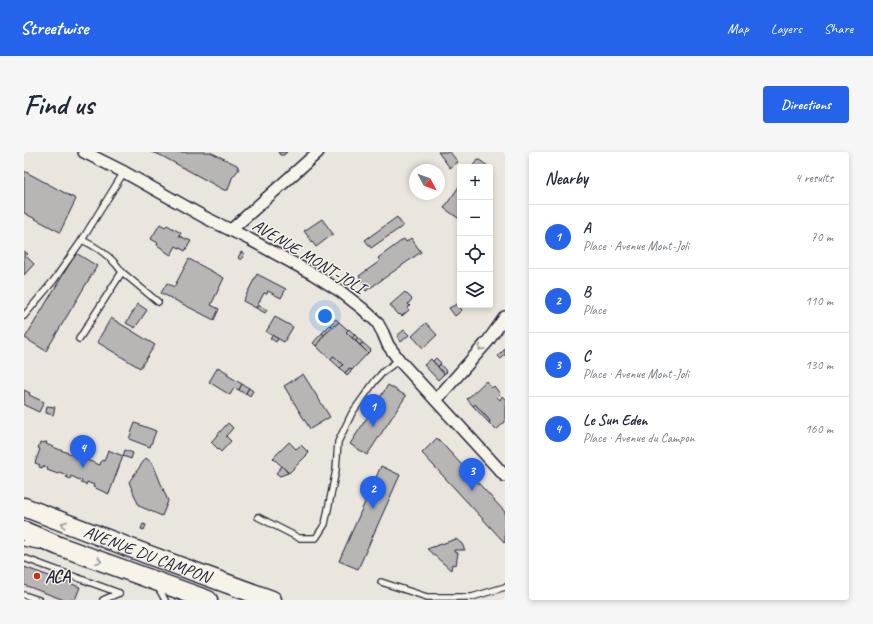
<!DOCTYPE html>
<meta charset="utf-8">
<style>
body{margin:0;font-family:Caveat,sans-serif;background:#f6f6f7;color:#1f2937}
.controls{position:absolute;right:12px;top:12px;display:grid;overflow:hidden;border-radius:4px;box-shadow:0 2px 6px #0003}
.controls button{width:36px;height:36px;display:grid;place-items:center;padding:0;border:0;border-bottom:1px solid #e0e1e3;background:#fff;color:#1f2937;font:20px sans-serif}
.compass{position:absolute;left:385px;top:12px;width:36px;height:36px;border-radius:50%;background:#fff;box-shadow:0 2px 6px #0003;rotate:131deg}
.you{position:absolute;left:301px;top:164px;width:14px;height:14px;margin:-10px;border:3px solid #fff;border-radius:50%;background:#1a73e8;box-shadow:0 0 0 6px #1a73e833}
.badge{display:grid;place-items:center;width:26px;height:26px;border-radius:50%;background:#2563eb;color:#fff;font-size:13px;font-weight:700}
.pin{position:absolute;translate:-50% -33px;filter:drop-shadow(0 1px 2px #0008)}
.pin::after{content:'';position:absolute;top:21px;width:14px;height:12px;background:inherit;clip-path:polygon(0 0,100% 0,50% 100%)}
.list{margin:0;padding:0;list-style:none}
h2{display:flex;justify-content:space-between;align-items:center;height:52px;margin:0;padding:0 16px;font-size:17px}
h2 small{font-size:13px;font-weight:400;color:#747a83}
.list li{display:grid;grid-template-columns:26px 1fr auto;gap:12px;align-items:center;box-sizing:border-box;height:64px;padding:0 16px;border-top:1px solid #e0e1e3}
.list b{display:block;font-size:15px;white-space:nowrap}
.list p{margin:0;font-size:13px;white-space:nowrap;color:#747a83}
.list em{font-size:13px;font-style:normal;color:#747a83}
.icon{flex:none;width:22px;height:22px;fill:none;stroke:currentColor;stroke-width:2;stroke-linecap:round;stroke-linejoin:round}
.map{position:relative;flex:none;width:481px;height:448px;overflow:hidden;border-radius:4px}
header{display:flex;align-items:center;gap:24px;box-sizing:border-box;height:56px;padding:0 20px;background:#2563eb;color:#fff}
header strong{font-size:19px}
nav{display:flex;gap:22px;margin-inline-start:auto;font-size:14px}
.intro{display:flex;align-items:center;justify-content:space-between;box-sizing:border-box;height:96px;padding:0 24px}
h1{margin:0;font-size:28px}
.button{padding:10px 18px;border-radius:4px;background:#2563eb;color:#fff;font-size:14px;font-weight:700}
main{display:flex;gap:24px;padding:0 24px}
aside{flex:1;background:#fff;border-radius:4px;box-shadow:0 2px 6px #0003}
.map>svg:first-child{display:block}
.building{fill:#b8b6b5;stroke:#22223b}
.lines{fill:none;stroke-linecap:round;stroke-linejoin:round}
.lane-casing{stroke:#22223b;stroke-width:8}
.street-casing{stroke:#22223b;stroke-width:14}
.primary-casing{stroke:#22223b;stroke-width:21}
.lane{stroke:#f7f3e8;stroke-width:5.5}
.street{stroke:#f7f3e8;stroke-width:11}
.primary{stroke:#f7f3e8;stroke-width:18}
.oneway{stroke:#97959a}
.poi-dot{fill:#c8321e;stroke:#f7f3e8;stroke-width:1.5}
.labels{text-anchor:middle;stroke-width:3;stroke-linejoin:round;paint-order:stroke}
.street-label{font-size:17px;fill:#22223b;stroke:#f7f3e8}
.poi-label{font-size:17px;font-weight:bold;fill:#22223b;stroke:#f7f3e8;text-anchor:start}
</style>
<header>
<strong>Streetwise</strong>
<nav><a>Map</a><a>Layers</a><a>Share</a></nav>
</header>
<div class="intro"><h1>Find us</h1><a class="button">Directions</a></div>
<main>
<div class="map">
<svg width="481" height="448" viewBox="0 0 481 448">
<rect width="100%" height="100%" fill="#eae6de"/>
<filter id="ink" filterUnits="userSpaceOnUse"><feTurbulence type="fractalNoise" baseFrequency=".025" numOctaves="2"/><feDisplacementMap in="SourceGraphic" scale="8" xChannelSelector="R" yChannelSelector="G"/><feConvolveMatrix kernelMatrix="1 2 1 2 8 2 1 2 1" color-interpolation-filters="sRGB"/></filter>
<g filter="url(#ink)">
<g class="building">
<polygon points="127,0 186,0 213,13 215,17 208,26 204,38 200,38 136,3"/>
<polygon points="254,0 263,0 260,3 256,3"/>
<polygon points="414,0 426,0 434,10 426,16"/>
<polygon points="454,7 465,15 448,15"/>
<polygon points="0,19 52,47 36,80 0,61"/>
<polygon points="436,33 436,63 434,66 420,56"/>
<polygon points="373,65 379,74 347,96 341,88"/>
<polygon points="298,67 309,82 292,95 280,79"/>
<polygon points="136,72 141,75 143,73 157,81 155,84 167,89 161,99 152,94 147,103 139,98 139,97 133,93 134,91 127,87"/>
<polygon points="387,86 397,100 342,139 340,136 342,135 335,124 356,109 354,106 380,87 382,90"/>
<polygon points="0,99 4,102 2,104 10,112 0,123"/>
<polygon points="217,100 220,102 217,108 214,106"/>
<polygon points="52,101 73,114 22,199 1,186"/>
<polygon points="165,107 200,126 187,153 195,157 190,168 137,141 143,131 150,135"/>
<polygon points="233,122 262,137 257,146 244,139 243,142 240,141 232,156 219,149"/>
<polygon points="381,140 388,147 384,152 386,154 383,156 385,158 378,164 376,162 375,163 366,153"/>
<polygon points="114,152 123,158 111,176 102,171"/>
<polygon points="433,152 438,158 431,164 425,156"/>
<polygon points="234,153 243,158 241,161 232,156"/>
<polygon points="251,165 269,175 260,190 242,180"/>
<polygon points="87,166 131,193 116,216 73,190"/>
<polygon points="312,167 315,170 310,175 306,173"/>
<polygon points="315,170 324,178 322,180 344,201 328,218 325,216 321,221 316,216 319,213 310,204 306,207 292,194 300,183"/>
<polygon points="402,171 413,183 399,196 388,184"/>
<polygon points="306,173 309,175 300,183 298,181"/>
<polygon points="325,177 331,183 328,186 322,180"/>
<polygon points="380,178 385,183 377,190 373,184"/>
<polygon points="298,181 300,183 292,194 289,191"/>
<polygon points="248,183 254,187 252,190 246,186"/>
<polygon points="331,183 334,186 331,188 328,186"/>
<polygon points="334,186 339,191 336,193 331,188"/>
<polygon points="339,191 347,198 344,201 336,193"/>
<polygon points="481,197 481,203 477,207 474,204"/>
<polygon points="310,204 319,213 316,216 306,207"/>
<polygon points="412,206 417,211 414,215 409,209"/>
<polygon points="407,207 420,222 414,228 400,213"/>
<polygon points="416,212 423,220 420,222 414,215"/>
<polygon points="194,215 204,221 203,223 218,232 215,238 210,236 206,243 185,230"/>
<polygon points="325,216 328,218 323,223 321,221"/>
<polygon points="279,222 306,265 286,277 260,234"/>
<polygon points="462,229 468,236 470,234 476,242 473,245 476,248 478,244 481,247 481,270 472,278 465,271 466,269 451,252 449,254 443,247"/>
<polygon points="218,232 225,236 221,242 215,238"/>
<polygon points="364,233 382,244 343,303 326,292"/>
<polygon points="225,236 229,239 226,244 222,241"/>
<polygon points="0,238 6,241 5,243 20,250 15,260 0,253"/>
<polygon points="451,252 466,269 465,271 449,254"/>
<polygon points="23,254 31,255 29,263 22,261"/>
<polygon points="111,271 132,279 126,295 105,287"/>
<polygon points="204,271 209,276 202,284 207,289 197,300 187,290"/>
<polygon points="413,286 481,360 481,391 398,301"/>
<polygon points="23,290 22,292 34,297 76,313 78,308 80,309 84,298 99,304 85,342 69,335 70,333 63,330 62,333 57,331 58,329 47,324 46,327 42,325 43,323 35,320 34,322 23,318 24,316 19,314 18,316 15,315 16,313 11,311 16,297 14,296 16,291"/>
<polygon points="265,290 272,297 277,293 285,301 265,321 249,306"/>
<polygon points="101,298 109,301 107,307 99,304"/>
<polygon points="122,306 129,312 144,349 138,364 115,354 105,330"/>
<polygon points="258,314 264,321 256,324 252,321"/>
<polygon points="357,314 376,323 334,417 315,409"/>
<polygon points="119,372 122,373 120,378 117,377"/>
<polygon points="432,387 438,392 441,398 430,398 430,400 434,401 432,413 428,412 427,418 403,397"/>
<polygon points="0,415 56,435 51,448 40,448 0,433"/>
</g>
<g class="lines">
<defs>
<g id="lane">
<polyline points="98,120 134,150"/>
<polyline points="0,164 30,128 58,88 100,20"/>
<path d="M55,187L98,120C88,105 73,95 58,88"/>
<polyline points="234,365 275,386 292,386 301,372 312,318 314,290 328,261 351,229 360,219 375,208"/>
<polyline points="0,391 15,394"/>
<polyline points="0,406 95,441"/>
<polyline points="357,430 403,445 448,445 481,435"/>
<polyline points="134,435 141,448"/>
<polyline points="0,443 15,448"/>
<polyline points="79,448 95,441"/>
</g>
<g id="street">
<polyline points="60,0 100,20 182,66 225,87 289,122 316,139 339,157 353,170 359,181 364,193 375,208 481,324"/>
<polyline points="207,78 294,0"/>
<polyline points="412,248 464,189 481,165"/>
</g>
<g id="primary">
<path id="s1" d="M0,355L125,403L248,448"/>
<polyline points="0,379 35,394 184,448"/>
</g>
</defs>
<use href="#lane" class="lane-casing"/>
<use href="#street" class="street-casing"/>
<use href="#primary" class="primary-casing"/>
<use href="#lane" class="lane"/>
<use href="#street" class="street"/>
<use href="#primary" class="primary"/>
</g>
<defs><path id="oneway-chevron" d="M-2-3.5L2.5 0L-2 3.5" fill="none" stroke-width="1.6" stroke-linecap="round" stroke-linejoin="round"/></defs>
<g class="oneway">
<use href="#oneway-chevron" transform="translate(457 196) rotate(134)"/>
<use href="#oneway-chevron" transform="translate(40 372) rotate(-158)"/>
<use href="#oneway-chevron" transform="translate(75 409) rotate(20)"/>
</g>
</g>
<circle class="poi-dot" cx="13" cy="424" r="4"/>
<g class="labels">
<g class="street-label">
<text transform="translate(285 104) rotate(31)" y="6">AVENUE MONT-JOLI</text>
<text dy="6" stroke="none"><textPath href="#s1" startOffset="132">AVENUE DU CAMPON</textPath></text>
</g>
<g class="poi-label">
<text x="21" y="430">ACA</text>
</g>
</g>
</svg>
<div class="controls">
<button>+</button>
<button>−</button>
<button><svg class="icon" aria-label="locate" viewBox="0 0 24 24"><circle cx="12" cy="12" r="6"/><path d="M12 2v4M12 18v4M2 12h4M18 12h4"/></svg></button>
<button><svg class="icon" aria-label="layers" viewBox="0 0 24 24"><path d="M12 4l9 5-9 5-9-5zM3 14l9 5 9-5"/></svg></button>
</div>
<svg class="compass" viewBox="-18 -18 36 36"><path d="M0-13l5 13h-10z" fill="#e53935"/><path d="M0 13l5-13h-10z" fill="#747a83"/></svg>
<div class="you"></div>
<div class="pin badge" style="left:349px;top:275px">1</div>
<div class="pin badge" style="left:349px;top:357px">2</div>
<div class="pin badge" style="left:448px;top:339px">3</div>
<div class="pin badge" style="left:59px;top:316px">4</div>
</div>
<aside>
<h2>Nearby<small>4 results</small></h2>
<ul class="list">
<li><span class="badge">1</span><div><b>A</b><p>Place · Avenue Mont-Joli</p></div><em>70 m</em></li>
<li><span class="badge">2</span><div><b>B</b><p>Place</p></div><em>110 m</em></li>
<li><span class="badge">3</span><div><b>C</b><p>Place · Avenue Mont-Joli</p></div><em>130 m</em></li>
<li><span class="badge">4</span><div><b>Le Sun Eden</b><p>Place · Avenue du Campon</p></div><em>160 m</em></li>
</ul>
</aside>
</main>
